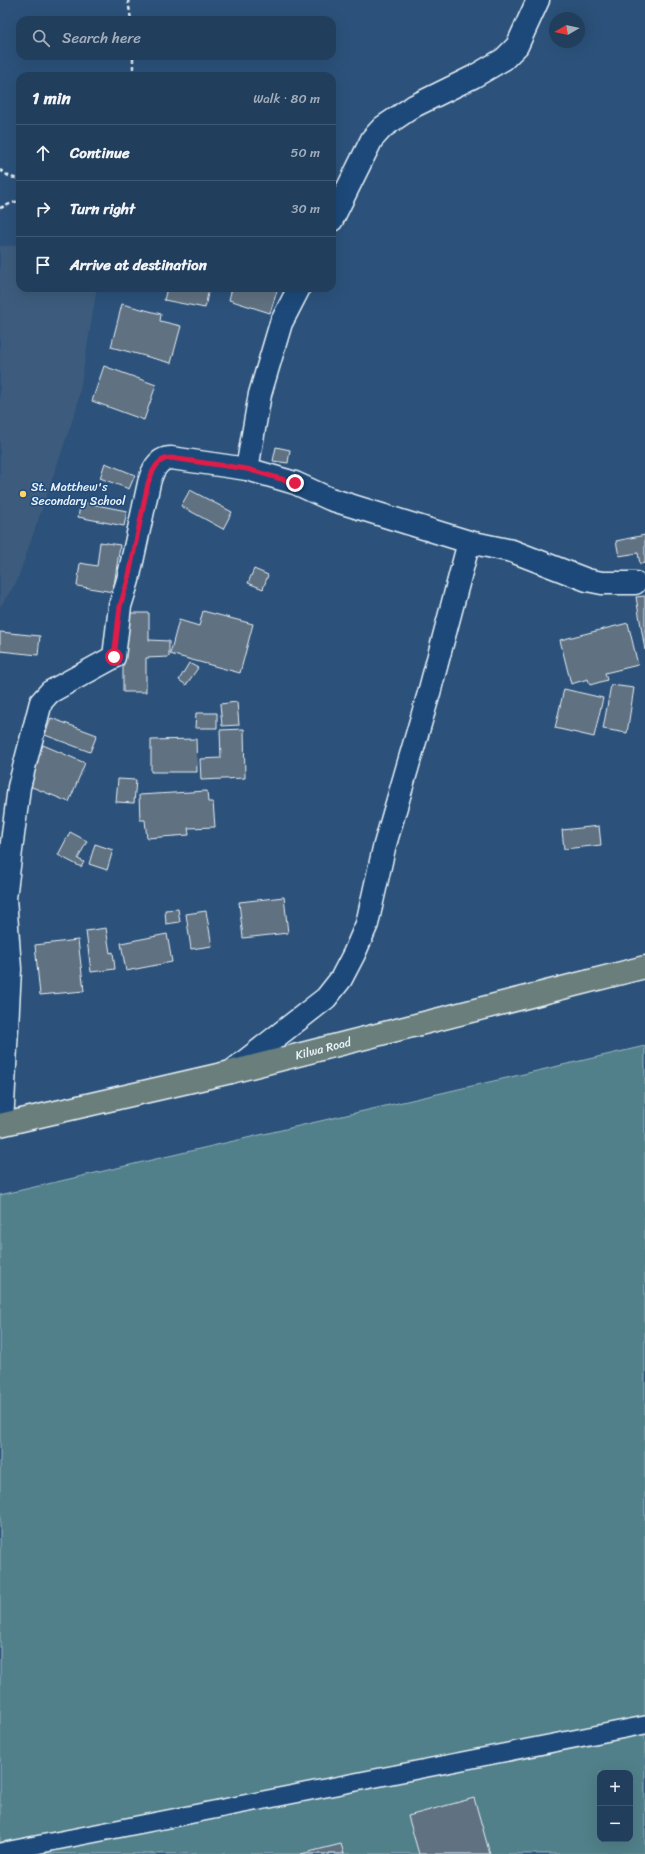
<!DOCTYPE html>
<meta charset="utf-8">
<style>
body{margin:0;font-family:Sriracha,sans-serif;background:#294562;color:#f1f3f6}
.controls{position:absolute;right:12px;bottom:12px;display:grid;overflow:hidden;border-radius:8px;box-shadow:0 4px 16px #0002}
.controls button{width:36px;height:36px;display:grid;place-items:center;padding:0;border:0;border-bottom:1px solid #3e5772;background:#213e5c;color:#f1f3f6;font:20px sans-serif}
.compass{position:absolute;left:549px;top:12px;width:36px;height:36px;border-radius:50%;background:#213e5c;box-shadow:0 4px 16px #0002;rotate:261deg}
.stop{position:absolute;width:12px;height:12px;margin:-9px;border:3px solid #e11d48;border-radius:50%;background:#fff}
.stop.end{background:#e11d48;border-color:#fff;box-shadow:0 1px 4px #0008}
.list{margin:0;padding:0;list-style:none}
h2{display:flex;justify-content:space-between;align-items:center;height:52px;margin:0;padding:0 16px;font-size:17px}
h2 small{font-size:13px;font-weight:400;color:#a2aebb}
.list li{display:grid;grid-template-columns:26px 1fr auto;gap:12px;align-items:center;box-sizing:border-box;height:56px;padding:0 16px;border-top:1px solid #3e5772}
.list b{display:block;font-size:15px;white-space:nowrap}
.list em{font-size:13px;font-style:normal;color:#a2aebb}
.icon{flex:none;width:22px;height:22px;fill:none;stroke:currentColor;stroke-width:2;stroke-linecap:round;stroke-linejoin:round}
.map{position:relative;flex:none;width:645px;height:1854px;overflow:hidden}
.search{position:absolute;background:#213e5c;box-shadow:0 4px 16px #0002;left:16px;top:16px;width:320px;height:44px;display:flex;align-items:center;gap:10px;box-sizing:border-box;padding:0 14px;border-radius:12px;color:#a2aebb;font-size:15px}
.panel{position:absolute;background:#213e5c;box-shadow:0 4px 16px #0002;left:16px;top:72px;width:320px;height:220px;border-radius:12px}
.map>svg:first-child{display:block}
.built{fill:#3c5b7d}
.green{fill:#51808a;stroke:#9cb8c1;fill-rule:evenodd}
.building{fill:#607181;stroke:#e8f1f8}
.lines{fill:none;stroke-linecap:round;stroke-linejoin:round}
.lane-casing{stroke:#e8f1f8;stroke-width:20}
.street-casing{stroke:#e8f1f8;stroke-width:25}
.highway-casing{stroke:#e8f1f8;stroke-width:25}
.path{stroke:#e8f1f8;stroke-width:2.5;stroke-dasharray:4 3;stroke-linecap:butt}
.lane{stroke:#1f4a7a;stroke-width:17}
.street{stroke:#1f4a7a;stroke-width:22}
.highway{stroke:#6b7f7c;stroke-width:22}
.route{stroke:#e11d48;stroke-width:5}
.poi-dot{fill:#ffd166;stroke:#1f4a7a;stroke-width:1.5}
.labels{text-anchor:middle;stroke-width:3;stroke-linejoin:round;paint-order:stroke}
.poi-label{font-size:12px;fill:#e8f1f8;stroke:#1f4a7a;text-anchor:start}
.street-label{font-size:12px;fill:#e8f1f8;stroke:#1f4a7a}
</style>
<div class="map">
<svg width="645" height="1854" viewBox="0 0 645 1854">
<rect width="100%" height="100%" fill="#2c527b"/>
<filter id="ink" filterUnits="userSpaceOnUse"><feTurbulence type="fractalNoise" baseFrequency=".025" numOctaves="2"/><feDisplacementMap in="SourceGraphic" scale="8" xChannelSelector="R" yChannelSelector="G"/><feConvolveMatrix kernelMatrix="1 2 1 2 8 2 1 2 1" color-interpolation-filters="sRGB"/></filter>
<g filter="url(#ink)">
<polygon class="built" points="20,245 20,288 97,288 77,407 17,581 0,607 0,246"/>
<path class="green" d="M645,1046V1854H0V1195ZM600,1773H630V1839H600Z"/>
<g class="building">
<polygon points="167,288 209,288 205,308 164,300"/>
<polygon points="232,288 278,288 270,313 229,300"/>
<polygon points="122,304 161,314 160,321 181,326 171,363 111,347"/>
<polygon points="104,366 156,385 144,420 92,401"/>
<polygon points="276,447 290,450 288,463 273,461"/>
<polygon points="105,463 135,475 129,489 100,478"/>
<polygon points="190,490 232,512 223,529 181,506"/>
<polygon points="81,502 127,511 124,526 78,517"/>
<polygon points="645,535 645,563 640,564 638,553 619,556 616,541"/>
<polygon points="100,542 120,545 113,592 77,586 80,563 97,566"/>
<polygon points="254,569 268,575 263,589 248,583"/>
<polygon points="645,596 645,650 636,597"/>
<polygon points="203,611 253,624 240,673 170,654 179,620 199,626"/>
<polygon points="123,613 149,613 149,640 169,641 169,657 146,658 146,692 123,692"/>
<polygon points="628,623 638,665 605,673 607,680 590,685 588,679 571,684 560,640"/>
<polygon points="0,632 40,636 38,655 0,651"/>
<polygon points="189,663 198,668 186,685 179,680"/>
<polygon points="611,685 634,688 627,733 603,729"/>
<polygon points="564,689 603,698 594,737 555,728"/>
<polygon points="237,702 239,725 222,726 220,704"/>
<polygon points="196,713 217,713 217,728 195,728"/>
<polygon points="51,718 97,735 90,752 45,735"/>
<polygon points="244,729 245,778 201,780 200,759 221,758 220,730"/>
<polygon points="196,739 197,772 151,772 151,740"/>
<polygon points="43,745 85,763 69,802 27,785"/>
<polygon points="118,779 136,780 134,803 116,802"/>
<polygon points="207,791 208,802 213,802 215,827 188,828 189,835 147,838 145,820 140,820 139,795"/>
<polygon points="599,826 601,845 564,849 562,830"/>
<polygon points="70,832 87,841 78,859 84,862 81,867 58,855"/>
<polygon points="95,844 113,850 107,870 89,864"/>
<polygon points="284,897 288,933 243,938 239,902"/>
<polygon points="178,909 180,922 166,924 165,910"/>
<polygon points="206,911 212,946 191,949 186,914"/>
<polygon points="106,928 110,953 113,952 115,969 91,972 86,931"/>
<polygon points="167,934 172,962 126,971 121,943"/>
<polygon points="78,940 84,991 40,995 35,945"/>
<polygon points="474,1798 490,1854 419,1854 408,1816"/>
<polygon points="341,1844 344,1854 301,1854"/>
</g>
<g class="lines">
<defs>
<polyline id="lane" points="0,1852 645,1725"/>
<g id="street">
<polyline points="332,220 372,139 383,127 414,106 473,77 504,59 517,46 538,0"/>
<polyline points="247,469 260,394 281,323 299,288"/>
<polyline points="231,1072 326,998 341,979 354,954 367,924 384,848 429,693 469,542"/>
<path d="M2,1124L10,969L5,898L19,787L41,702L50,692L114,657L120,606L128,580L149,483C152,472 157,458 171,458L247,469L295,483L330,499L469,542L512,551L587,580L602,583H635"/>
</g>
<g id="highway">
<path id="s1" d="M0,1125L231,1072L645,967"/>
</g>
</defs>
<use href="#lane" class="lane-casing"/>
<use href="#street" class="street-casing"/>
<use href="#highway" class="highway-casing"/>
<g class="path">
<polyline points="128,0 131,20"/>
<polyline points="133,76 133,56"/>
<polyline points="0,170 10,177 20,179"/>
<polyline points="0,208 20,200"/>
</g>
<use href="#lane" class="lane"/>
<use href="#street" class="street"/>
<use href="#highway" class="highway"/>
</g>
</g>
<g class="lines" filter="url(#ink)">
<path class="route" d="M114,657L120,606L128,580L148,483C152,472 157,458 171,458L247,469L295,483"/>
</g>
<circle class="poi-dot" cx="23" cy="494" r="4"/>
<g class="labels">
<g class="poi-label">
<text x="31" y="491">St. Matthew's<tspan x="31" dy="14">Secondary School</tspan></text>
</g>
<g class="street-label">
<text dy="4" stroke="none"><textPath href="#s1" startOffset="332">Kilwa Road</textPath></text>
</g>
</g>
</svg>
<div class="controls">
<button>+</button>
<button>−</button>
</div>
<svg class="compass" viewBox="-18 -18 36 36"><path d="M0-13l5 13h-10z" fill="#e53935"/><path d="M0 13l5-13h-10z" fill="#a2aebb"/></svg>
<div class="stop" style="left:114px;top:657px"></div>
<div class="stop end" style="left:295px;top:483px"></div>
<div class="search"><svg class="icon" aria-label="search" viewBox="0 0 24 24"><circle cx="10" cy="10" r="6"/><path d="M15 15l6 6"/></svg>Search here</div>
<section class="panel">
<h2>1 min<small>Walk · 80 m</small></h2>
<ul class="list">
<li><svg class="icon" aria-label="ahead" viewBox="0 0 24 24"><path d="M12 20V5M6 11l6-6 6 6"/></svg><div><b>Continue</b></div><em>50 m</em></li>
<li><svg class="icon" aria-label="right" viewBox="0 0 24 24"><path d="M7 20v-9h11M14 6l5 5-5 5"/></svg><div><b>Turn right</b></div><em>30 m</em></li>
<li><svg class="icon" aria-label="arrive" viewBox="0 0 24 24"><path d="M6 21V4h12l-3 4 3 4H6"/></svg><div><b>Arrive at destination</b></div></li>
</ul>
</section>
</div>
